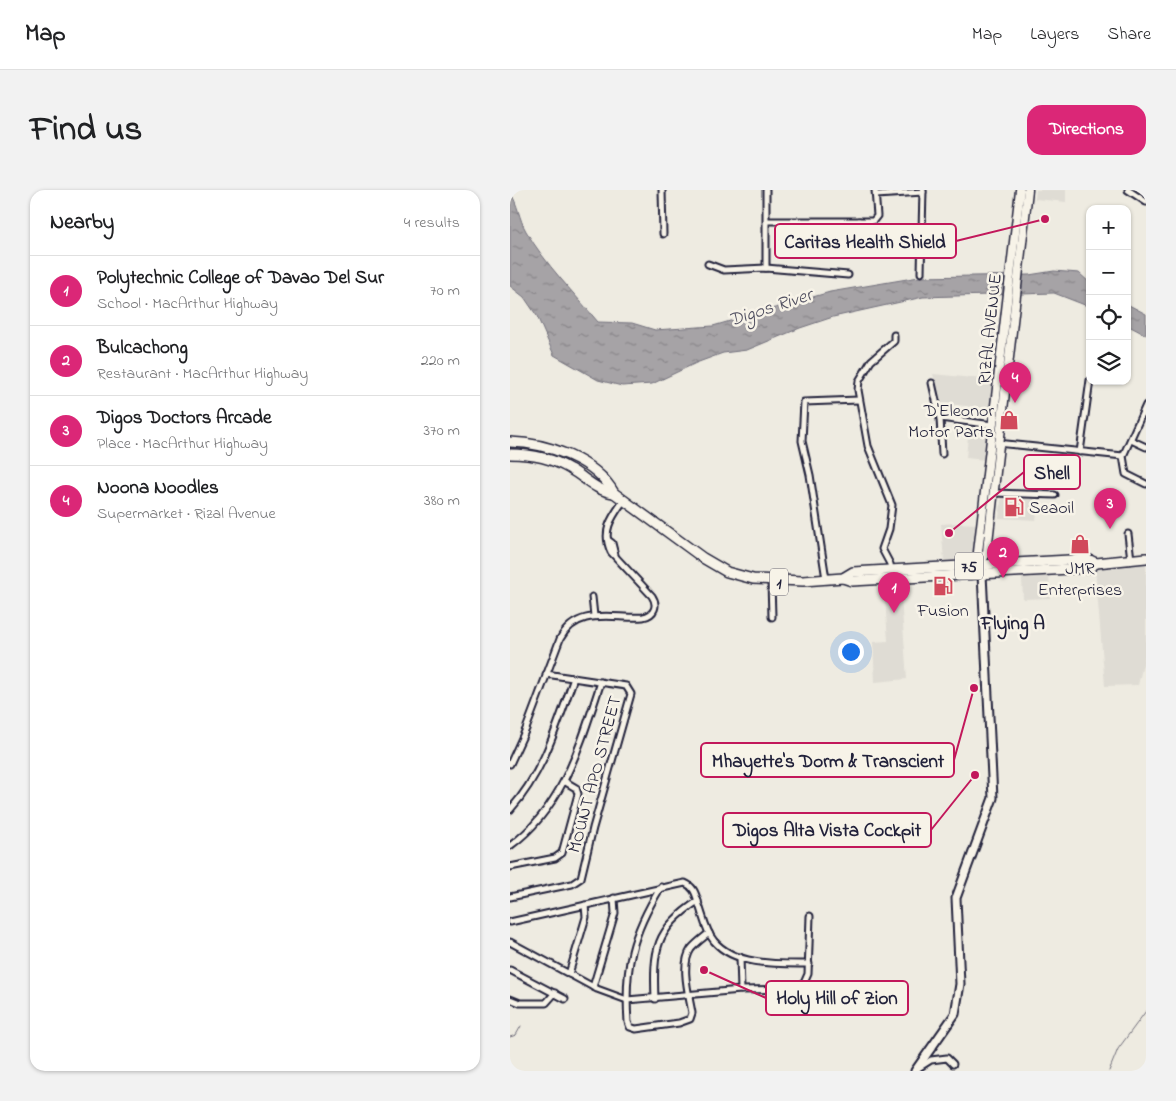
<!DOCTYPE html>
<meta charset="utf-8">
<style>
body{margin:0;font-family:"Indie Flower",sans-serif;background:#f2f2f2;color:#202124}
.controls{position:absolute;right:15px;top:15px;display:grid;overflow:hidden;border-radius:10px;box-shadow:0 1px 4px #0004}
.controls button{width:45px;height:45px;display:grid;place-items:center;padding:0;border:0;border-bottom:1px solid #e0e0e0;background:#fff;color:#202124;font:25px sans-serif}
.you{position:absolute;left:340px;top:461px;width:18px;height:18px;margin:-12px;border:4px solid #fff;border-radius:50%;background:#1a73e8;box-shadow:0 0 0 8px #1a73e833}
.badge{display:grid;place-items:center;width:32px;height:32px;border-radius:50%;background:#db2777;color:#fff;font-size:16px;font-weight:700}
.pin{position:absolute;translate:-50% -41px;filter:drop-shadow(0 1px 2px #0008)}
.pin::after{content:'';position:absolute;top:26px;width:18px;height:15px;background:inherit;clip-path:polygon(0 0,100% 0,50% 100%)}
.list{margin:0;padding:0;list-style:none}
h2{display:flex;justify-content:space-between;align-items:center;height:65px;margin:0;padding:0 20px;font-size:21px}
h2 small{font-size:16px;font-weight:400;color:#757577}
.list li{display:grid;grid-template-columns:32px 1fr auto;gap:15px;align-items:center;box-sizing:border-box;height:70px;padding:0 20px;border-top:1px solid #e0e0e0}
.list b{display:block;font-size:19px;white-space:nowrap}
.list p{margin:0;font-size:16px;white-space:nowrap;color:#757577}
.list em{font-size:16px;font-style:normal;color:#757577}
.icon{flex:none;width:28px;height:28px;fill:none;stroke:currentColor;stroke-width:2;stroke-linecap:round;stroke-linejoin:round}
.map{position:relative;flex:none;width:636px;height:881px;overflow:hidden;border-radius:15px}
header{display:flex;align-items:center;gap:30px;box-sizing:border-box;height:70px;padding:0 25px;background:#fff;border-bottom:1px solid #e0e0e0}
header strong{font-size:24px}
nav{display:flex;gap:28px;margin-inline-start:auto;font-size:18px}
.intro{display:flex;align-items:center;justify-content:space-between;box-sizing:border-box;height:120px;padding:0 30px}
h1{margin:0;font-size:35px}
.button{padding:12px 22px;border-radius:15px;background:#db2777;color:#fff;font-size:18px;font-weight:700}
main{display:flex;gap:30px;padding:0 30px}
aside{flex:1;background:#fff;border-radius:15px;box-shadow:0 1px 4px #0004}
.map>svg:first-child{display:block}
.built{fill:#dfdcd4}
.water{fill:url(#water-ripples);stroke:#716f7b}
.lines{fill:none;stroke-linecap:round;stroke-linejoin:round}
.stream{stroke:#716f7b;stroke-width:1}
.street-casing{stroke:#22223b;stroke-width:9}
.secondary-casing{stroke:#22223b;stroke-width:11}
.primary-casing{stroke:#22223b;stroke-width:11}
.highway-casing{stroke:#22223b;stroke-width:12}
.street{stroke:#f7f3e8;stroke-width:5}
.secondary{stroke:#f7f3e8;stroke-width:7}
.primary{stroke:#f7f3e8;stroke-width:8}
.highway{stroke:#f7f3e8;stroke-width:9}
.labels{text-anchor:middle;stroke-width:5;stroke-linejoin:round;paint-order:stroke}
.shield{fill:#f7f3e8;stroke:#62616f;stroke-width:1}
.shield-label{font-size:16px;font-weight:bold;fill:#22223b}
.street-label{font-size:18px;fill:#22223b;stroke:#f7f3e8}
.poi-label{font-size:18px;fill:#22223b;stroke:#f7f3e8}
.water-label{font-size:19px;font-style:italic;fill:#504f60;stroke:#f7f3e8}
.neighbourhood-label{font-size:19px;font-weight:bold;fill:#22223b;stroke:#f7f3e8}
.leader{fill:none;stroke:#c2185b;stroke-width:2}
.callout-dot{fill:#c2185b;stroke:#f7f3e8;stroke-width:2}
.callout{fill:#f7f3e8;stroke:#c2185b;stroke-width:2}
.callout-label{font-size:19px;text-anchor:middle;font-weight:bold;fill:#22223b}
</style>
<header>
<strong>Map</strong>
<nav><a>Map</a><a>Layers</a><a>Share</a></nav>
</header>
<div class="intro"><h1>Find us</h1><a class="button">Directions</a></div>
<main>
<aside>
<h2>Nearby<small>4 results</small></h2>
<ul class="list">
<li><span class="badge">1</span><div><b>Polytechnic College of Davao Del Sur</b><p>School · MacArthur Highway</p></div><em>70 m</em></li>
<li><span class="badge">2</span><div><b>Bulcachong</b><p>Restaurant · MacArthur Highway</p></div><em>220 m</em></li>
<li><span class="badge">3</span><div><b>Digos Doctors Arcade</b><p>Place · MacArthur Highway</p></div><em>370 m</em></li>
<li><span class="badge">4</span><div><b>Noona Noodles</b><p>Supermarket · Rizal Avenue</p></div><em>380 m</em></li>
</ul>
</aside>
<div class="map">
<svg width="636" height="881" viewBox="0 0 636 881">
<defs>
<pattern id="water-ripples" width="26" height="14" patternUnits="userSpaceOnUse" patternTransform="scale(1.25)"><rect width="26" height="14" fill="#a6a3a6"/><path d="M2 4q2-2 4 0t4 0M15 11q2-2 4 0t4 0" fill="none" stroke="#878488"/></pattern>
</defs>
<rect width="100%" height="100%" fill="#eeebe1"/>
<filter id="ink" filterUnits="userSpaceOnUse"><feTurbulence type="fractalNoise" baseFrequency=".02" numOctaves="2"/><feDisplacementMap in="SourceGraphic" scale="10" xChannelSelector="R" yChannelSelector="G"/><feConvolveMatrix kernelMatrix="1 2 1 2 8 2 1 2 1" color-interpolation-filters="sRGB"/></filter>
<g filter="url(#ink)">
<g class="built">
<polygon points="526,0 556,0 556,12 525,9"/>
<polygon points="423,184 483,190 480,219 431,213"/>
<polygon points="459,235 478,237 475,270 456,268"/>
<polygon points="492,305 530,307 526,330 489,328"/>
<polygon points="446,333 469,334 466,369 434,371 431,334"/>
<polygon points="636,374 636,462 628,495 595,496 585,377"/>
<polygon points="539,382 540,408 513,409 512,389 507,383"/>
<polygon points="390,394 397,489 365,492 363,452 378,451 374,395"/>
</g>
<g class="water">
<path d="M0,2C8,14 9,29 16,41C35,74 64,103 88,132L122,133L145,140L203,136L320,102L409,87L519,85L544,81L569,83L580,93V117L544,103L413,107L323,127L290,138L237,160L213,163L186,173L142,194L112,196L88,190L44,165L27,126L14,107L0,96Z"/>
<polygon points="617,114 636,124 636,145 617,135"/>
</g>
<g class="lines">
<g class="stream">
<polyline points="0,847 6,845 11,836"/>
<polyline points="599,881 608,859 636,821"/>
</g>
<defs>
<g id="street">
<polyline points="152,0 153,44"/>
<polyline points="618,0 636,12"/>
<polyline points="366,5 413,2"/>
<polyline points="257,31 363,31 367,26 365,0"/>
<polyline points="349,31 349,58 412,61"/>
<polyline points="198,74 214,80 256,78 338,85"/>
<polyline points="256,78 256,0"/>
<polyline points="411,83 413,0"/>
<polyline points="422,193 430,228 432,264"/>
<polyline points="636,215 613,266 616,284 636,294"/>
<polyline points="430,228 483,235"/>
<polyline points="621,250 636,257"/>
<polyline points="487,253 613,266"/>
<polyline points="570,262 580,190"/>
<polyline points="484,303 545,305"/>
<polyline points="618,344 621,370"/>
<polyline points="98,350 102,353 105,365"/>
<polyline points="381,380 380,374 372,359 379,339 382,315 358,256 348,200 349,191 361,171 384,151 384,145"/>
<polyline points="316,389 300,285 292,251 294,212 349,210"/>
<polyline points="261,392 262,427"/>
<polyline points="82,407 84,426"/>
<path d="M0,574L16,539L50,449C67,416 103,429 133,427C145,425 148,415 142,406L101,362C91,341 102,327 114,310"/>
<path d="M0,620C34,582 47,535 64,488"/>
<path d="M0,656C54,617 71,552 91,492"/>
<polyline points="0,677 45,668 52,663 68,604 66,598 54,591"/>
<path d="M151,697C122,744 114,776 118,832L120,837L126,839L169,833L180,829L182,823C179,805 170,775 181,759C186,753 193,748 199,743"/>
<polyline points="0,707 62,694 71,688 83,638 121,504 116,496 36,484"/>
<path d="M0,732L175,693C185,697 186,706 189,715C193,726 196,742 204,751C225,776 269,774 299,774"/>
<polyline points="0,752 87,799 117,810 231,800 285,799 294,793 298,784 300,726"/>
<polyline points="230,767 231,800"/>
<polyline points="0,780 55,809"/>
<polyline points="59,784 76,727 75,715"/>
<polyline points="83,797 105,723 104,708"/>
<polyline points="0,809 10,813 36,813 45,803"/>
<path d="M145,809C143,760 145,739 188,711"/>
<polyline points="410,877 421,870 437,868 443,874"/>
</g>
<polyline id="secondary" points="405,881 445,824 450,794 446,708 483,608 472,384"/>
<g id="primary">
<polyline points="472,370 477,363 478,352 518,0"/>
<polyline points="472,384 472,370 468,362 510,0"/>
</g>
<g id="highway">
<path d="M0,252C37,253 85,269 104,303L193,368L217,382L243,389L293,391L333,388L343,382L578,369L586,373L636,368"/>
<path d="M0,264C21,264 42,268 60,279C76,288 86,301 104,303"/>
<polyline points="333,388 342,391 579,378 586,373"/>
</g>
</defs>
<use href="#street" class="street-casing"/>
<use href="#secondary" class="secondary-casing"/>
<use href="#primary" class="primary-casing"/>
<use href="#highway" class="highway-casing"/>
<use href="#street" class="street"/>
<use href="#secondary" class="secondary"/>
<use href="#primary" class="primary"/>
<use href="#highway" class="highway"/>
</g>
</g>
<defs>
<symbol id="shop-bare" viewBox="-9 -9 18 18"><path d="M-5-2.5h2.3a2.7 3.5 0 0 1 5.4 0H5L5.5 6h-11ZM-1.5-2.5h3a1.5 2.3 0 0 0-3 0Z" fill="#d1495b" stroke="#f7f3e8" stroke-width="2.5" paint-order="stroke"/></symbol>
<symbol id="fuel-bare" viewBox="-9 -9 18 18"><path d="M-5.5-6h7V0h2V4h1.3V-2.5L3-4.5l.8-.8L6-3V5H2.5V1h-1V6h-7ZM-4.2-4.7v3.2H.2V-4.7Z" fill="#d1495b" stroke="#f7f3e8" stroke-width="2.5" paint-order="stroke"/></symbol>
</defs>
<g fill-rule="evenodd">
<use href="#shop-bare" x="485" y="216" width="28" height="28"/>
<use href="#fuel-bare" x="490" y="303" width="28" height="28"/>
<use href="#shop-bare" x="556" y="340" width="28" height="28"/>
<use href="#fuel-bare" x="419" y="382" width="28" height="28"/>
</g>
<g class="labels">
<g class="shield">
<rect x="445" y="362.5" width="28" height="27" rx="4"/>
<rect x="260" y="378.5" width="18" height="27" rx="4"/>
</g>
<g class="shield-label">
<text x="459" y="382">75</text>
<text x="269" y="398">1</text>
</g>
<g class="street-label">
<text transform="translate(479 139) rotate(-84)" y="6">RIZAL AVENUE</text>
<text transform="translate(84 584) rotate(-75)" y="6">MOUNT APO STREET</text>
</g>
<g class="poi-label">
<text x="484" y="226" text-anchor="end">D'Eleonor<tspan x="484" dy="21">Motor Parts</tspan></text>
<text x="519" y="323" text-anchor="start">Seaoil</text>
<text x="570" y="384">JMR<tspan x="570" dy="21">Enterprises</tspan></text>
<text x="433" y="426">Fusion</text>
</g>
<g class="water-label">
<text transform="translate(260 116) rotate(-18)" y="7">Digos River</text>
</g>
<g class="neighbourhood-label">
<text x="503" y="439">Flying A</text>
</g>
</g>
<path class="leader" d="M535 29L446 51M439 343L514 282M464 498L444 570M465 585L421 640M194 780L256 808"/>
<g class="callout-dot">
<circle cx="535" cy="29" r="5"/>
<circle cx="439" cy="343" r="5"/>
<circle cx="464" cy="498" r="5"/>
<circle cx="465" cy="585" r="5"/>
<circle cx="194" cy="780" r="5"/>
</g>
<g class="callout">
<rect x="265" y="34" width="181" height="34" rx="5"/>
<rect x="514" y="265" width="56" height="34" rx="5"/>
<rect x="191" y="553" width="253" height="34" rx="5"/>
<rect x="213" y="623" width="208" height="34" rx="5"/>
<rect x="256" y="791" width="142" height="34" rx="5"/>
</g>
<g class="callout-label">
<text x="355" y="58">Caritas Health Shield</text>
<text x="542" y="289">Shell</text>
<text x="318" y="577">Mhayette's Dorm &amp; Transcient</text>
<text x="317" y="646">Digos Alta Vista Cockpit</text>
<text x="327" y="814">Holy Hill of Zion</text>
</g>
</svg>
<div class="controls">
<button>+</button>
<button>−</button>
<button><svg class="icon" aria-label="locate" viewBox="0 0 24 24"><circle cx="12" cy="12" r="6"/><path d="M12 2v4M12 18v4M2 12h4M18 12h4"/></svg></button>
<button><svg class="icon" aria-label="layers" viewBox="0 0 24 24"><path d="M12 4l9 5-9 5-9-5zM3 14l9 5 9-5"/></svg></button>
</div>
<div class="you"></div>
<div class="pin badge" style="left:384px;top:423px">1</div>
<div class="pin badge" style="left:493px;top:388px">2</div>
<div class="pin badge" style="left:600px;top:339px">3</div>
<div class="pin badge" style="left:505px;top:213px">4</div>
</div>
</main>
